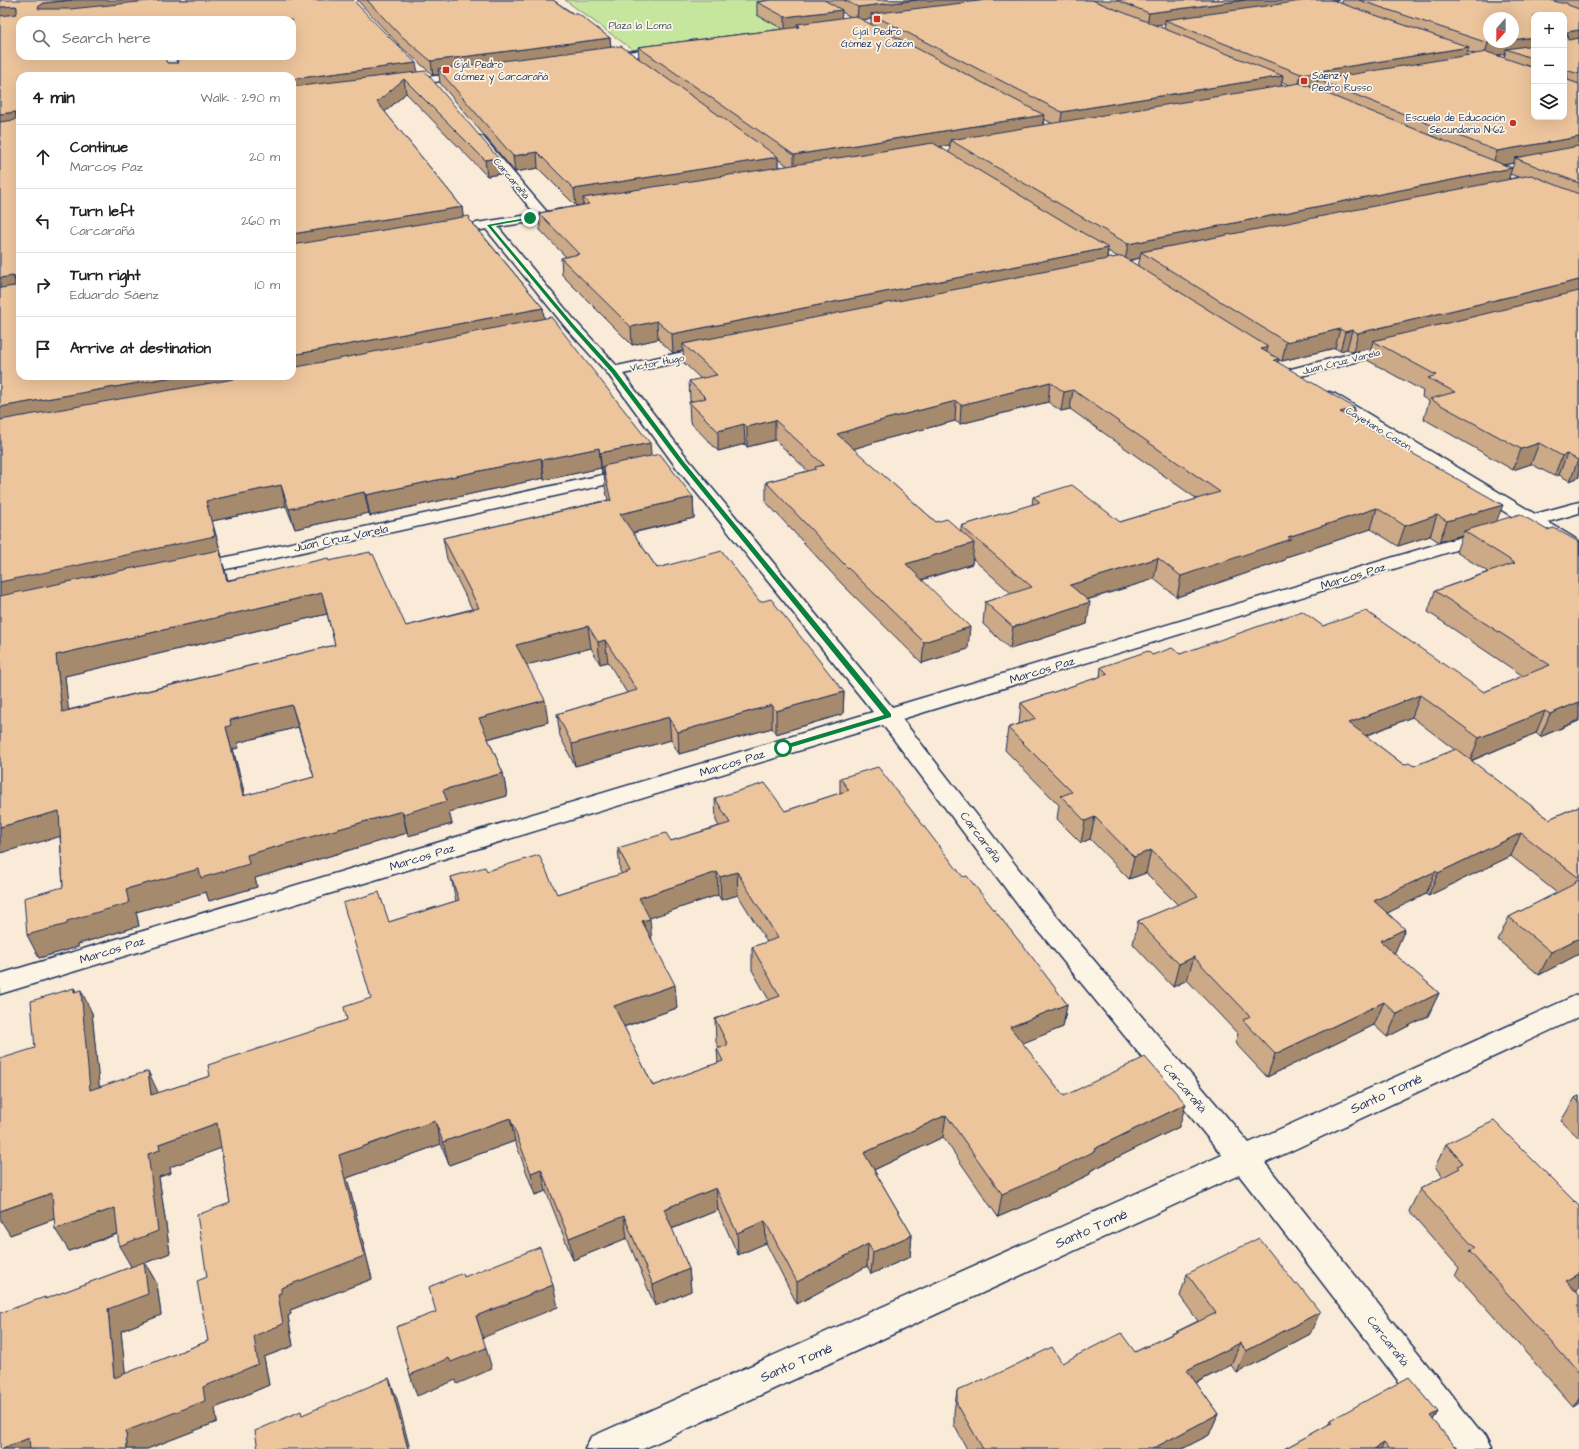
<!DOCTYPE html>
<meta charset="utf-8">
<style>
body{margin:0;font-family:"Architects Daughter",sans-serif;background:#f2f2f2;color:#222}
.controls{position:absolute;right:12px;top:12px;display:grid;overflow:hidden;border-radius:8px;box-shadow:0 4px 16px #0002}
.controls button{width:36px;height:36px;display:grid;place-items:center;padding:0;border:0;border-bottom:1px solid #e0e0e0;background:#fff;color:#222;font:20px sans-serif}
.compass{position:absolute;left:1483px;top:12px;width:36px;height:36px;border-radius:50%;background:#fff;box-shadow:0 4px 16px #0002;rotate:201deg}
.stop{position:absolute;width:12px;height:12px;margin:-9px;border:3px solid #0b8043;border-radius:50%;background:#fff}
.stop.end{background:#0b8043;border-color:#fff;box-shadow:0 1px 4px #0008}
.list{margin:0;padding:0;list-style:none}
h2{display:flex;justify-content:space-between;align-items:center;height:52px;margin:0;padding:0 16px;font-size:17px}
h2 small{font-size:13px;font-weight:400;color:#767676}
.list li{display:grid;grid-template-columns:26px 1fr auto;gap:12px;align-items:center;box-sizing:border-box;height:64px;padding:0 16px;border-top:1px solid #e0e0e0}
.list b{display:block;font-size:15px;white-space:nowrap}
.list p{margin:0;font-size:13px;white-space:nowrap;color:#767676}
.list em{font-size:13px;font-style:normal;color:#767676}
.icon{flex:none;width:22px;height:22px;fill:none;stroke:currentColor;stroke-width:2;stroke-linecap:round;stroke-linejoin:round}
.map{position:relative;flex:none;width:1579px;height:1449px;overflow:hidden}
.search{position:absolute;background:#fff;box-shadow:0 4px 16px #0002;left:16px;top:16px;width:280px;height:44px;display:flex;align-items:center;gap:10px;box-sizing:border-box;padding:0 14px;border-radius:12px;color:#767676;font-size:15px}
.panel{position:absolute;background:#fff;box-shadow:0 4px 16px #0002;left:16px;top:72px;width:280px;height:308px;border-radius:12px}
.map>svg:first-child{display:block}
.green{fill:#c6e69e;stroke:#708a7e}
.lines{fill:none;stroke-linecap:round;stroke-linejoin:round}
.street-casing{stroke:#1b2f5e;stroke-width:3}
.street{fill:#fcf5e5;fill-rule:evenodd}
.wall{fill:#cca987;stroke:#1b2f5e;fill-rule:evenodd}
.shaded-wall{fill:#a68a6e;stroke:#1b2f5e}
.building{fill:#edc59d;stroke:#1b2f5e;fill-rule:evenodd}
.route{fill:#0b8043}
.poi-dot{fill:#c8321e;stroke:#fcf5e5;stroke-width:1.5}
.labels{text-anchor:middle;stroke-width:3.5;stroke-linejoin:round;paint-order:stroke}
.far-park-label{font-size:10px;fill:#3d546b;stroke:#fcf5e5}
.far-poi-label{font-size:10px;fill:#1b2f5e;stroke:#fcf5e5;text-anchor:start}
.far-street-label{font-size:10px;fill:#1b2f5e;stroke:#fcf5e5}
.street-label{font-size:12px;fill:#1b2f5e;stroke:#fcf5e5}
.near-street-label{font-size:14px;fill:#1b2f5e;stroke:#fcf5e5}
</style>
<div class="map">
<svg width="1579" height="1449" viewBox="0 0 1579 1449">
<rect width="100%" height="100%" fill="#f9ebd7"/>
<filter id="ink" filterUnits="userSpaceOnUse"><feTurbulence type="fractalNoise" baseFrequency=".025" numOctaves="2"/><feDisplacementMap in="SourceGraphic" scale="8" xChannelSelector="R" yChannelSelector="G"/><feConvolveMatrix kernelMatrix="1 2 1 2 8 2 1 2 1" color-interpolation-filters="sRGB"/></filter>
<g filter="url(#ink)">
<polygon class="green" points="565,0 796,0 840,25 633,50"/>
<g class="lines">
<defs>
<g id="street">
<polygon points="668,47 671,48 673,50 671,52 603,61 598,58 603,55"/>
<polygon points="164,56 174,56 182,76 172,76"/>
<polygon points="469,72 474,75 473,77 402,86 397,83 402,80"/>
<polygon points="479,136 483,137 547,212 568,208 572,209 574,212 572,215 568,216 498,227 577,323 617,366 712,346 717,348 720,351 717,354 623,374 688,459 892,707 1518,520 1323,400 1321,397 1323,394 1329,392 1335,394 1535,514 1579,502 1579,513 1548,522 1579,541 1579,555 1572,553 1531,527 902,719 1042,899 1249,1143 1579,994 1579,1017 1265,1163 1485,1437 1491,1449 1451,1449 1239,1175 643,1449 585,1449 591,1437 1222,1155 1024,913 883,725 0,994 0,974 873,712 676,467 608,374 567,329 486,229 477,231 472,230 471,227 472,224 477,223 535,214 475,141 473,139"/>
<polygon points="1397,342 1402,344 1405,347 1402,350 1289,379 1283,377 1281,374 1283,371"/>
<polygon points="634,468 640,469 643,473 640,477 195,576 188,574 185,570 188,566 195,564"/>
</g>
</defs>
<use href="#street" class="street-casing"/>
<use href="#street" class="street"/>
</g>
<g class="wall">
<path d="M0,0L418,72L500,174L487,176L406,93L385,112L462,207L463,217L471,221L543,308L544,319L651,456L693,497L694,518L633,533L657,568L760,602L844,692L843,714L776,734L772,728L679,754L671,740L575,766L560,736L557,714L627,693L608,662L600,664L591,648L526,665L548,722L488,739L503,773L507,796L449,812L452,824L408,836L407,833L255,878L257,887L209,901L206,892L136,912L139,926L78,944V947L39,958L63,887L60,836L0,853ZM20,20L292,56H175L178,63H167ZM601,468L602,474L604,473L605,487L608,500L443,538L447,559L472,609L406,626L329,561L228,580L221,557H222L212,521L286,506L295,529L369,513L370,516L544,478V480ZM327,614L335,645L68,710L65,676ZM298,727L314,777L245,796L233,749L239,748L237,743Z"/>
<path d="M357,0H553L610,38L611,47L639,59L638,47L783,29L757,15V2L771,0H1339L1333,1L1342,4V0H1579V477L1570,481L1559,475L1554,476L1531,464L1513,470L1424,419L1429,401L1422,397L1423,391L1367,360L1371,348L1353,352L1347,349L1340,351L1335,348L1282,361L1279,360L1278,363L1352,419L1497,522L1547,530L1579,542V721L1540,737L1536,733L1471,761L1549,819L1579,806V954L1539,975L1498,940L1509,917L1557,893L1511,856L1428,896L1426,894L1387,913L1405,929L1395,952L1393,953L1439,993L1428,1016L1387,1037L1374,1025L1267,1077L1235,1043L1238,1034L1187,980L1173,987L1133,944L1138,921L1178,905L1146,873L1129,879L1090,839L1081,843L1057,819L1059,805L1005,750L1008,728L1019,724L1021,703L1100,677L1101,667L1152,655L1180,654L1323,626L1484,692L1523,676L1428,612L1435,591L1488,572L1456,552L1462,535L1439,542L1430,536L1398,546L1371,529L1286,557L1285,560L1177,597L1154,579L1087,600V624L1010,649L983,624L985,602L1012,594L972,558V564L922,580L968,649L922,663L842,584L766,502V482L808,471L775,440L747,447L745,444L718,451L690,422L689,402H691L690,400L689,381L701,379L684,363L683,351L673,353L658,339L632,345L562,275L561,258L566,257L540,230L539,213L583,205L576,206L538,168L515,172L440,83L439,75H433L400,46ZM842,12L851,17L841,18ZM1534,15L1564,117H1534ZM871,19V25L862,20ZM1165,24L1164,29L1155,25ZM1467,52L1475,54L1466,56ZM1505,54L1504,58L1497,56ZM1282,82L1290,85L1281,86ZM1317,85L1316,90L1308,87ZM1044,119L1053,124L1043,125ZM950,145L949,153L939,147ZM778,159L788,166L778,167ZM1514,163L1512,168L1504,165ZM1510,174L1518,177L1509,179ZM1108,251L1118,257L1107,259ZM1140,258L1138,266L1129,261ZM1048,402L1061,411L1070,409L1197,499L1120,522L1033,497L1032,505L961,526V531L936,522L853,449L885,439L955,421L960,424ZM1412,717L1455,750L1414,766L1404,765L1366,736Z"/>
<path d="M840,778L963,877L1067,1004L1063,1027L1022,1043L1064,1096L1179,1127L1090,1171V1174L1037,1200L998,1217L943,1137L874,1170L912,1235L910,1257L871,1274L867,1266L797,1304L766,1243L738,1255L718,1210L672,1229L689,1269L691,1291L655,1306L627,1238L573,1260L546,1191L535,1195L515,1141L449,1165L441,1144L347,1178L372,1279L290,1310L291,1314L288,1316L293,1346L264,1357L269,1385L215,1408L217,1422L147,1449H0L45,1297L46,1299L131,1267L118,1234L69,1251L54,1219L10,1235L35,1048L74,988L76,992L92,1013L99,1087L158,1093L210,1076L347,1020L371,998L389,922L456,901L451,877L487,871L557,894L622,874L620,871L618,848L671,841L719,826L716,821L715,798L785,811L840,793ZM718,895L721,900L738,895L767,942L752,947V970L769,1000L715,1019L716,1042L719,1048L717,1049L718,1063L653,1086L624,1027L677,1008L651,939L649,918ZM221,1148L230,1203L207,1277L208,1341L125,1374L121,1331L161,1315L157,1284L145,1263L170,1253L159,1177L171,1173L170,1167Z"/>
<polygon points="1579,1096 1579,1138 1561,1121 1575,1098"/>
<polygon points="1446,1144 1579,1295 1579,1402 1573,1406 1456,1274 1459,1268 1409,1211 1420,1189 1443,1177 1435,1167"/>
<polygon points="1187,1274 1310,1334 1237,1373 1231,1365 1196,1383 1218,1414 1209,1435 1182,1449 967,1449 954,1425 954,1412 957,1391 983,1381 1062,1363 1135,1352 1198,1321 1180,1296"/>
<polygon points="1438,1412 1433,1420 1457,1449 1284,1449 1328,1425 1331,1420"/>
</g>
<g class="shaded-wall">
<polygon points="72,0 202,0 42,20 38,7 44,3"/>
<polygon points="917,0 1021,0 871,14 871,19 857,20 858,7"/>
<polygon points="1245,0 1307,0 1306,4 1165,20 1165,24 1147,26 1149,13"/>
<polygon points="16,6 20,19 0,21 0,7"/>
<polygon points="842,10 841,23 800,26 797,24 797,29 785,30 785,17"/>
<polygon points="1579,30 1579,43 1564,46 1567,32"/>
<polygon points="1534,37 1534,50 1506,49 1505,54 1484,57 1488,43 1498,42 1513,42 1513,40"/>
<polygon points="610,38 611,52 438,69 439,75 433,75 431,61"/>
<polygon points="1469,47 1465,60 1318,80 1317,85 1298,88 1301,74"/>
<polygon points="416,63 419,77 404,79 406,93 379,117 292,93 292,79"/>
<polygon points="1283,76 1280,91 1060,127 1062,112"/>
<polygon points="16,112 20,124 0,129 0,114"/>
<polygon points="1044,115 1042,130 950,140 950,145 794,170 794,155"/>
<polygon points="1579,137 1579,152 1515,158 1514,163 1492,167 1497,151"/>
<polygon points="537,152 538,168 515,172 513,156"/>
<polygon points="778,157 778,173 583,198 583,205 576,206 574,189"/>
<polygon points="498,158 500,174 487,176 485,160"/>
<polygon points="1512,168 1507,184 1141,252 1140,258 1125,261 1128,244"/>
<polygon points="462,207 464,224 292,251 292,234"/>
<polygon points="1108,248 1106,265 683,344 683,351 673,353 672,334"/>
<polygon points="13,276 20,294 0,298 0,278"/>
<polygon points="1579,280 1579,297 1373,341 1371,348 1353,352 1358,333"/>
<polygon points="543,308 545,326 292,375 292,355"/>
<polygon points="657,321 658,339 632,345 631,327"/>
<polygon points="1340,329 1335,348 1282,361 1286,342"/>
<polygon points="1352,330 1347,349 1340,351 1345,332"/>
<polygon points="1268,347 1263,366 1261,349"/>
<polygon points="1279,359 1275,378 1274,360"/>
<polygon points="178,376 288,376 0,428 0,407"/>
<polygon points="1050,382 1048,402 960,424 961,405"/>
<polygon points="1073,390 1070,409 1061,411 1064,392"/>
<polygon points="956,401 955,421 885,439 837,454 837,434 886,419"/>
<polygon points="1355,408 1350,428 1340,412"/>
<polygon points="775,420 775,440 747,447 747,427"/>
<polygon points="744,424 745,444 718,451 718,431"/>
<polygon points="650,443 652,463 603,466 604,473 602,474 600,453"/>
<polygon points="1539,443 1531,464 1513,470 1521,449"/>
<polygon points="599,448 601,468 544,480 542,460"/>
<polygon points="1567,454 1559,475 1554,476 1562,456"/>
<polygon points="541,458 544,478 370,516 366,495"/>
<polygon points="1578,460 1579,460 1579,477 1570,481"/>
<polygon points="281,485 286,506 212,521 222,557 221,557 233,602 227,581 0,605 0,582 206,501"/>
<polygon points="364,492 369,513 295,529 289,509"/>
<polygon points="693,497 694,518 622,535 620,514"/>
<polygon points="1503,505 1495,525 1464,531 1462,535 1439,542 1447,521"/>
<polygon points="1377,508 1371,529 1286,557 1285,560 1177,597 1181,576 1288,537"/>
<polygon points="1437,515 1430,536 1398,546 1405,526"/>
<polygon points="974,543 972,564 904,585 906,564"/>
<polygon points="1158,558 1154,579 1066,606 1070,585"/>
<polygon points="322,593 327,614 65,676 71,734 62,712 56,655"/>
<polygon points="1090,602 1087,624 1010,649 1013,627"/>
<polygon points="588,626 591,648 519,667 516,645"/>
<polygon points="970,627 968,649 922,663 924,642"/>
<polygon points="605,640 608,662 600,664 598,642"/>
<polygon points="844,692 843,714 776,734 776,711"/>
<polygon points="1420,695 1412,717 1342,745 1349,723"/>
<polygon points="545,700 548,722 483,740 479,718"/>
<polygon points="1579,702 1579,720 1540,737 1550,714"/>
<polygon points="292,705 298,727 237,743 239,748 233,749 251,819 243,796 226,727 230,720"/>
<polygon points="772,705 772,728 679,754 678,732"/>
<polygon points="1545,711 1536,733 1470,761 1479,738"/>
<polygon points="669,717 671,740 575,766 572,744"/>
<polygon points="503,773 507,796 449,812 452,824 408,836 403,814 443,790"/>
<polygon points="59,811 69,834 0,853 0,827"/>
<polygon points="402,811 407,833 255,878 257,887 209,901 206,892 136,912 139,926 78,944 78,947 39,958 27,935 67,921 126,889"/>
<polygon points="1095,817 1090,839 1081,843 1085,821"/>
<polygon points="1521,833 1511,856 1428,896 1438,873"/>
<polygon points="1151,850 1146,873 1129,879 1134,857"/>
<polygon points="1436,871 1426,894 1365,924 1374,901"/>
<polygon points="717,872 718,895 641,921 639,898"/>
<polygon points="737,872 738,895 721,900 720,877"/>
<polygon points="650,919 652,942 642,921"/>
<polygon points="1405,929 1395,952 1371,964 1380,941"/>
<polygon points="1579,938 1579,954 1539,975 1551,952"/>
<polygon points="1194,957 1187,980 1173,987 1179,964"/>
<polygon points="675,985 677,1008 617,1029 614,1006"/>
<polygon points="74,988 82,1004 81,990 92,1013 102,1113 90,1090"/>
<polygon points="1439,993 1428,1016 1387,1037 1397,1014"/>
<polygon points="1384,1002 1374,1025 1267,1077 1275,1054"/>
<polygon points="1067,1004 1063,1027 1006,1050 1010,1027"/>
<polygon points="148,1071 159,1094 151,1095"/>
<polygon points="1186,1104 1179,1127 1090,1171 1090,1174 1037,1200 998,1217 1002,1194"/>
<polygon points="946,1115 943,1137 863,1175 864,1153"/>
<polygon points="510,1118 515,1141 449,1165 443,1142"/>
<polygon points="435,1121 441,1144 347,1178 372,1279 290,1310 291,1314 288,1316 293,1346 264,1357 269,1385 215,1408 217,1422 147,1449 127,1449 126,1431 203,1387 254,1336 278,1294 339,1155"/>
<polygon points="217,1123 227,1146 170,1167 171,1173 159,1177 170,1253 145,1263 157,1284 161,1315 121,1331 128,1399 114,1378 108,1309 132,1268 119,1246 148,1154 159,1144"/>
<polygon points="541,1169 546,1191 535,1195 531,1173"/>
<polygon points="716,1188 718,1210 666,1231 664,1209"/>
<polygon points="52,1193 65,1215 10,1235 0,1219 0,1211"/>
<polygon points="115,1208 127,1230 69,1251 55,1229"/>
<polygon points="624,1216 627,1238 573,1260 569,1238"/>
<polygon points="765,1221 766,1243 738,1255 737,1233"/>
<polygon points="912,1235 910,1257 871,1274 873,1252"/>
<polygon points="868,1244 867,1266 797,1304 797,1282"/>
<polygon points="689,1269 691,1291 655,1306 653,1285"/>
<polygon points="1579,1274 1579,1288 1551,1303 1566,1281"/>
<polygon points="553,1285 558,1307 482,1338 476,1316"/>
<polygon points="1320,1312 1310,1334 1237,1373 1246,1351"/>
<polygon points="1240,1343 1231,1365 1179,1391 1187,1370"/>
<polygon points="486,1348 492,1369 457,1384 456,1380 417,1396 410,1375 449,1358"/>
<polygon points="389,1378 397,1399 410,1449 408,1449"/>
<polygon points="1579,1398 1579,1402 1573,1406"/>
<polygon points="1438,1412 1424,1433 1430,1416"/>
<polygon points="1218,1414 1209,1435 1182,1449 1152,1449"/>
<polygon points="29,1438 37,1449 2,1449"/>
<polygon points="1384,1443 1381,1449 1374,1449"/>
</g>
<g class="building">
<path d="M0,0H72L44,3L38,7L39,9H70L158,0H353L390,38L416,63L292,79V76H20V376H178L0,407V288L15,286V277L13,276L0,278V122L15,120L16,112L0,114V16L16,14L17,13V7L16,6L0,7ZM20,20H292V56H178L180,61L178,63H167L164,56H20Z"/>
<polygon points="367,0 553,0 573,14 578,14 610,38 431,61 398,33"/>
<polygon points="771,0 824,0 842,10 785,17 757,2"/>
<polygon points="844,0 917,0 858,7"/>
<polygon points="987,0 1092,0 1283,76 1062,112 871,14"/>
<polygon points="1116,0 1245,0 1149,13"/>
<polygon points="1309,0 1331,0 1469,47 1301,74 1165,20"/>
<polygon points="1359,0 1550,0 1561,3 1567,3 1568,5 1579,9 1579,30 1567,32 1568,40 1579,38 1579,74 1569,71 1567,72 1568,80 1579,84 1579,137 1497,151 1318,80 1487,52 1534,68 1534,117 1564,117 1564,15 1534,15 1534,37 1513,40 1513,18 1489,18 1489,42 1498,42 1488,43"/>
<polygon points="855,16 1044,115 794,155 638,47 800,27 798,26 800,26 797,24"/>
<polygon points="1534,45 1534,59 1506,49"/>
<polygon points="621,46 778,157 574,189 537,152 513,156 438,69"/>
<polygon points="425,71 498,158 485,160 404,79 377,102 462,207 292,234 292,87"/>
<polygon points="1300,83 1512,168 1128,244 950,140"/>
<polygon points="933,143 1108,248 672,334 657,321 631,327 561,258 579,254 539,213 589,204 583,198"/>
<polygon points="1579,146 1579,183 1515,158"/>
<polygon points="1531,175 1579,194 1579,280 1358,333 1352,330 1345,332 1340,329 1286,342 1141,252"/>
<polygon points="469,216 470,218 469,219 543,308 292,355 292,245"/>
<polygon points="1122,256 1268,347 1261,349 1279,359 1274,360 1355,408 1340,412 1503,505 1447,521 1437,515 1405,526 1377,508 1288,537 1291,539 1181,576 1158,558 1070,585 1090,602 1013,627 985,602 1032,587 961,526 1040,502 1033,497 1072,485 1120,522 1220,492 1073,390 1064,392 1050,382 961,405 956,401 886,419 837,434 936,522 947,519 974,543 906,564 970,627 924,642 843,563 766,482 816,469 815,467 824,465 775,420 747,427 744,424 718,431 689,402 706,398 689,381 717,375 683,344"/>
<polygon points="1579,291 1579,460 1578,460 1567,454 1562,456 1539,443 1521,449 1430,399 1455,392 1428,378 1436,375 1373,341"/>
<polygon points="551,317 650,443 600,453 599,448 542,460 541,458 366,495 364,492 289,509 281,485 206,501 215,536 0,582 0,420 251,376 292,376 292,368"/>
<path d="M660,454L693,497L620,514L657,568L722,551L760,602L771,599L844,692L776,711L772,705L678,732L669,717L572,744L557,714L637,690L605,640L598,642L588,626L516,645L545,700L479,718L503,773L443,790L447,801L403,814L402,811L247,855L249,864L201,878L199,869L126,889L129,903L67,921V924L27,935L24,898L63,887L59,811L0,827V596L219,550L227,581L328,558L329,561L370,552L371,555L373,554L406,626L479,608L443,538L610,500L611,501L603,466ZM322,593L335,645L62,712L56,655ZM292,705L314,777L243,796L226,727L231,725L230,720Z"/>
<polygon points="1520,514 1547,530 1554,528 1579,542 1579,702 1550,714 1545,711 1479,738 1420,695 1349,723 1404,765 1409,763 1414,766 1456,749 1549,819 1579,806 1579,878 1521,833 1438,873 1436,871 1374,901 1405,929 1380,941 1439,993 1397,1014 1384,1002 1275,1054 1243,1020 1250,1016 1194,957 1179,964 1138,921 1198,896 1151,850 1134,857 1095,817 1085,821 1061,796 1072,792 1008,728 1036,718 1021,703 1108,674 1101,667 1148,651 1152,655 1172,648 1180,654 1302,611 1323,626 1366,611 1484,692 1550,665 1435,591 1515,563 1464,531"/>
<path d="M878,767L963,877L967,876L1032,957L1067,1004L1010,1027L1064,1096L1145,1057L1186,1104L1094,1149L1095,1151L1042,1177L1002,1194L946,1115L864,1153L912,1235L873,1252L868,1244L797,1282L765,1221L737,1233L716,1188L664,1209L689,1269L653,1285L624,1216L569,1238L541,1169L531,1173L510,1118L443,1142L435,1121L339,1155L364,1256L281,1288V1293L278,1294L283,1324L254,1336L258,1364L203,1387L205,1401L126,1431L127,1449H30L29,1438L2,1449H0V1313L45,1297V1299L144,1262L148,1294L108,1309L114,1378L208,1341L197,1281L207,1277L197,1215L230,1203L217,1123L159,1144L160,1150L148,1154L158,1231L119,1246L115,1208L55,1229L52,1193L0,1211V1059L35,1048L31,1001L74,988V992L81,990L90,1090L148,1071L151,1095L210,1076L208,1065L347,1020L344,1007L371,998L343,903L379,892L389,922L459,900L451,877L485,867L487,871L539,855L557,894L630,871L618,848L666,833L671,841L730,823L715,798L765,783L785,811L849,790L840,778ZM717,872L720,877L737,872L778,938L752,947L780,996L715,1019L728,1045L717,1049L723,1061L653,1086L614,1006L675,985L642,921L650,919L639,898Z"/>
<polygon points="1579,880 1579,938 1551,952 1509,917 1576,883 1575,882"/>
<polygon points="1579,1096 1579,1102 1575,1098"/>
<polygon points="1494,1121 1579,1206 1579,1274 1566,1281 1579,1295 1579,1373 1469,1251 1475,1248 1420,1189 1460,1168 1458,1166 1463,1163 1446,1144"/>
<polygon points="1259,1238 1296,1285 1298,1284 1320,1312 1246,1351 1240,1343 1187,1370 1218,1414 1152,1449 983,1449 957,1404 957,1391 983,1379 983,1381 1052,1347 1062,1363 1121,1333 1135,1352 1216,1313 1187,1274"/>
<polygon points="540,1247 553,1285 476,1316 486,1348 451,1362 449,1358 410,1375 396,1327 436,1312 429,1287 463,1273 464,1277"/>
<polygon points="1409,1377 1438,1412 1430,1416 1457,1449 1389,1449 1384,1443 1374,1449 1284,1449 1333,1422 1331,1420"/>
<polygon points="389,1378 408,1449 258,1449 255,1431 301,1411 302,1415"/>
</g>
</g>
<polygon class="route" points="531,217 530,219 491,226 574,325 615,370 684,462 891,714 891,717 785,749 781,749 781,746 884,715 680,464 611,372 571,327 487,225"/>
<g class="poi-dot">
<rect x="873" y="15" width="8" height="8" rx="2"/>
<rect x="442" y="66" width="8" height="8" rx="2"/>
<rect x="1300" y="77" width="8" height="8" rx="2"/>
<circle cx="1513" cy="123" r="4"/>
</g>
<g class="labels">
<g class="far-park-label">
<text x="640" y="29">Plaza la Loma</text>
</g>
<g class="far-poi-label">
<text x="877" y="35" text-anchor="middle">Cjal. Pedro<tspan x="877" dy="12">Gómez y Cazón</tspan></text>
<text x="454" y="68">Cjal. Pedro<tspan x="454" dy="12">Gómez y Carcarañá</tspan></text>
<text x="1312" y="79">Sáenz y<tspan x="1312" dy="12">Pedro Russo</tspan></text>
<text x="1505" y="121" text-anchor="end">Escuela de Educación<tspan x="1505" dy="12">Secundaria Nº62</tspan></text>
</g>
<g class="far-street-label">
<text transform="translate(512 178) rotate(50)" y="4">Carcarañá</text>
<text transform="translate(1341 361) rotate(-14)" y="4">Juan Cruz Varela</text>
<text transform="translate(657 362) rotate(-11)" y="4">Víctor Hugo</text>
<text transform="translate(1379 428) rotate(31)" y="4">Cayetano Cazón</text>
</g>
<g class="street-label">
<text transform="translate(341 538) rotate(-12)" y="4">Juan Cruz Varela</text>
<text transform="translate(1353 576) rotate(-17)" y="4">Marcos Paz</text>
<text transform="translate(1042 670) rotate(-17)" y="4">Marcos Paz</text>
<text transform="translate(732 763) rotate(-17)" y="4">Marcos Paz</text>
<text transform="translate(981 837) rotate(53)" y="4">Carcarañá</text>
<text transform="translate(422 857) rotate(-17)" y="4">Marcos Paz</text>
<text transform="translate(112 950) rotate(-17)" y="4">Marcos Paz</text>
<text transform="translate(1185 1088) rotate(50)" y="4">Carcarañá</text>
<text transform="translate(1388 1341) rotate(52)" y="4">Carcarañá</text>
</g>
<g class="near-street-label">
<text transform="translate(1386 1093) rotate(-25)" y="5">Santo Tomé</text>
<text transform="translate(1091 1228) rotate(-24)" y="5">Santo Tomé</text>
<text transform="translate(796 1362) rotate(-24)" y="5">Santo Tomé</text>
</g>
</g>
</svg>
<div class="controls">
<button>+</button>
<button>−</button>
<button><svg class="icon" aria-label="layers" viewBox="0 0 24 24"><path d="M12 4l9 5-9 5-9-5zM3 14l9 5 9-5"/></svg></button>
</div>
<svg class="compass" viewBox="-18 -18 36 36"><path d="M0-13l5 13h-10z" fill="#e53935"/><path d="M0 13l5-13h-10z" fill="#767676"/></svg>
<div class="stop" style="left:783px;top:748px"></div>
<div class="stop end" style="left:530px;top:218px"></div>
<div class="search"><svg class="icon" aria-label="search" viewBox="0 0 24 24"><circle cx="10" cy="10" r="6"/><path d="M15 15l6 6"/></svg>Search here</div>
<section class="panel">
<h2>4 min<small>Walk · 290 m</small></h2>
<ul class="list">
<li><svg class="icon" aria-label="ahead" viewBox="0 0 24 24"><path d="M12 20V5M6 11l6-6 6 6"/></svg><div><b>Continue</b><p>Marcos Paz</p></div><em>20 m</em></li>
<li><svg class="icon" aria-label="left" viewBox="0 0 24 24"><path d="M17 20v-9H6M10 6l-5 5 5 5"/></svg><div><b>Turn left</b><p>Carcarañá</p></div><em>260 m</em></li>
<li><svg class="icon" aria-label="right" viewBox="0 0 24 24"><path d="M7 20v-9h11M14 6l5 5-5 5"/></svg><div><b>Turn right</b><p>Eduardo Sáenz</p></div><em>10 m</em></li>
<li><svg class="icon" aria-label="arrive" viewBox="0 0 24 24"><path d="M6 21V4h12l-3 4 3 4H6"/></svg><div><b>Arrive at destination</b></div></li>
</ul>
</section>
</div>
